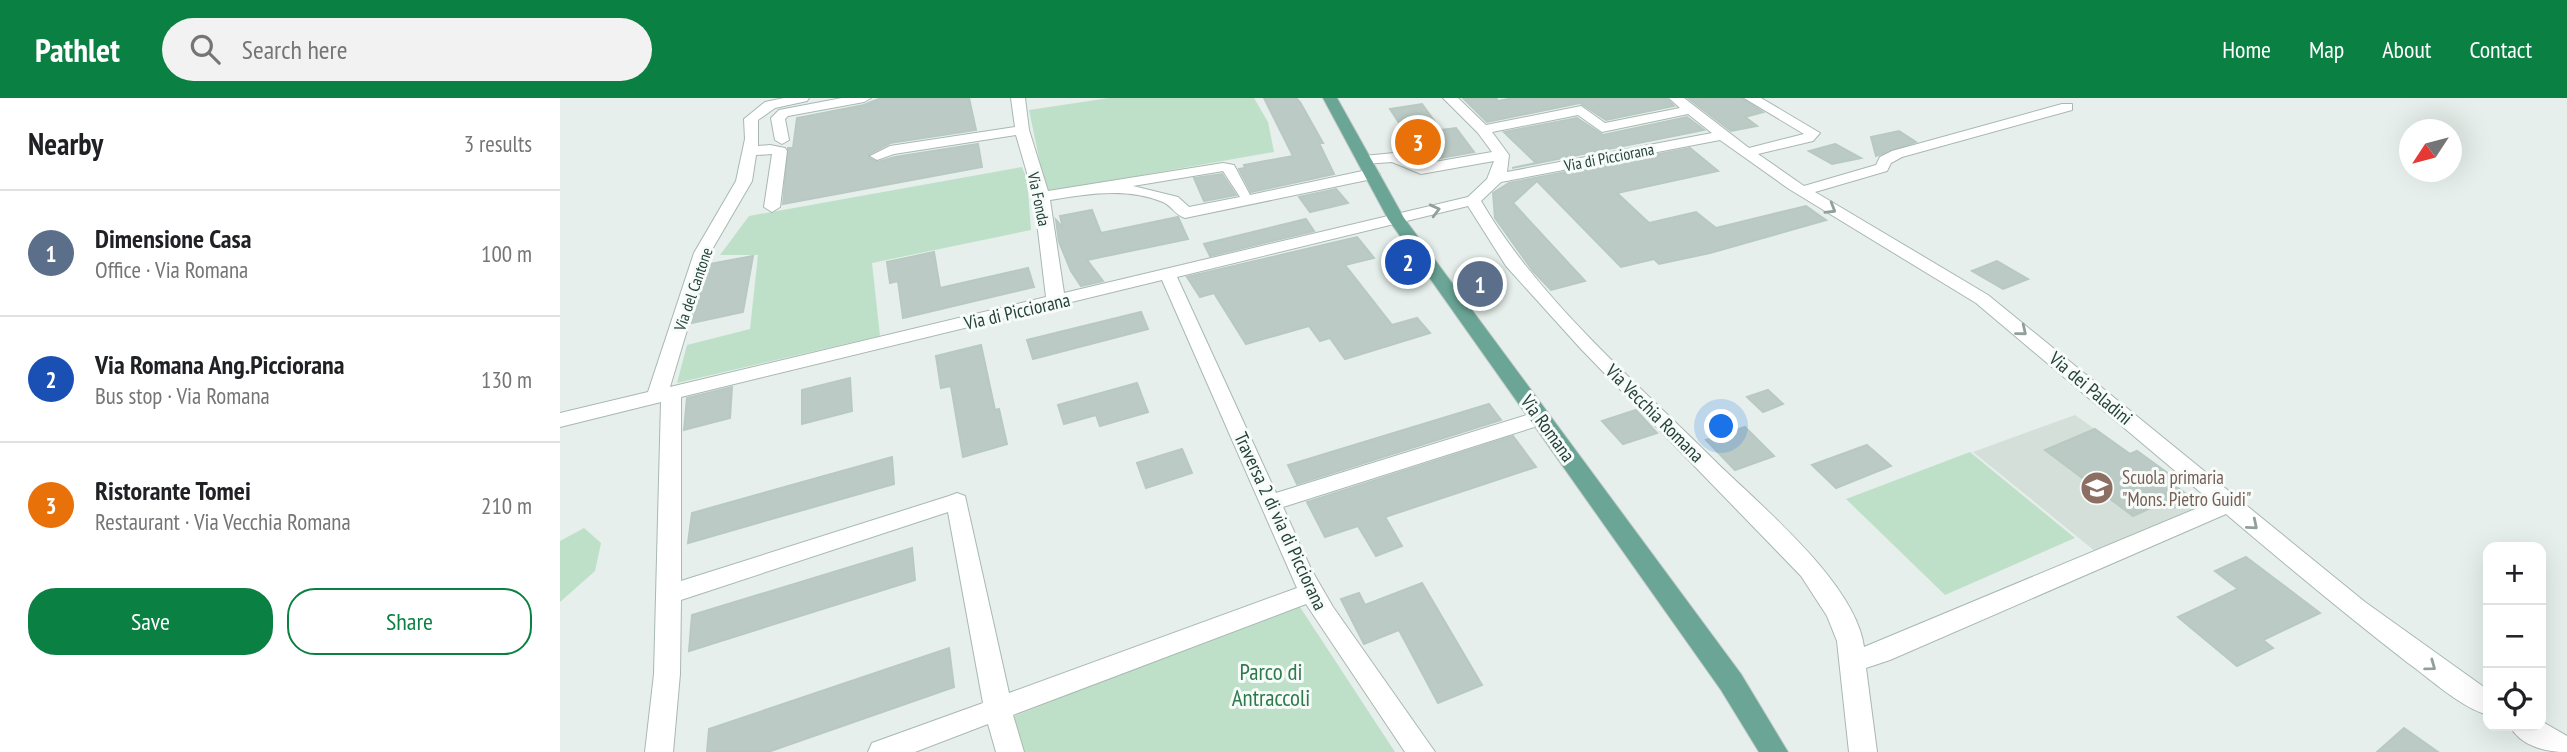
<!DOCTYPE html>
<meta charset="utf-8">
<style>
body{margin:0;font-family:"PT Sans Narrow",sans-serif;background:#f2f2f2;color:#202124}
.controls{position:absolute;right:21px;bottom:21px;display:grid;overflow:hidden;border-radius:14px;box-shadow:0 7px 28px #0002}
.controls button{width:63px;height:63px;display:grid;place-items:center;padding:0;border:0;border-bottom:2px solid #e0e0e0;background:#fff;color:#202124;font:35px sans-serif}
.compass{position:absolute;left:1839px;top:21px;width:63px;height:63px;border-radius:50%;background:#fff;box-shadow:0 7px 28px #0002;rotate:234deg}
.you{position:absolute;left:1162px;top:329px;width:24px;height:24px;margin:-18px;border:5px solid #fff;border-radius:50%;background:#1a73e8;box-shadow:0 0 0 10px #1a73e833}
.badge{display:grid;place-items:center;width:46px;height:46px;border-radius:50%;background:#0b8043;color:#fff;font-size:23px;font-weight:700}
.pin{position:absolute;translate:-50% -50%;border:4px solid #fff;box-shadow:0 2px 7px #0006}
.list{margin:0;padding:0;list-style:none}
h2{display:flex;justify-content:space-between;align-items:center;height:91px;margin:0;padding:0 28px;font-size:30px}
h2 small{font-size:23px;font-weight:400;color:#757577}
.list li{display:grid;grid-template-columns:46px 1fr auto;gap:21px;align-items:center;box-sizing:border-box;height:126px;padding:0 28px;border-top:2px solid #e0e0e0}
.list b{display:block;font-size:26px;white-space:nowrap}
.list p{margin:0;font-size:23px;white-space:nowrap;color:#757577}
.list em{font-size:23px;font-style:normal;color:#757577}
.actions{display:flex;gap:14px;padding:21px 28px}
.actions a{flex:1;padding:16px 0;border:2px solid #0b8043;border-radius:28px;text-align:center;font-size:24px;color:#0b8043}
.actions .main{background:#0b8043;color:#fff}
.icon{flex:none;width:38px;height:38px;fill:none;stroke:currentColor;stroke-width:2;stroke-linecap:round;stroke-linejoin:round}
.map{position:relative;flex:none;width:2007px;height:654px;overflow:hidden}
header{display:flex;align-items:center;gap:42px;box-sizing:border-box;height:98px;padding:0 35px;background:#0b8043;color:#fff}
header strong{font-size:33px}
nav{display:flex;gap:38px;margin-inline-start:auto;font-size:24px}
.search{width:490px;height:63px;background:#f2f2f2;display:flex;align-items:center;gap:18px;box-sizing:border-box;padding:0 24px;border-radius:38px;color:#757577;font-size:26px}
main{display:flex}
aside{flex:1;background:#fff}
.map>svg:first-child{display:block}
.built{fill:#d4dfda}
.green{fill:#bfe0c8}
.building{fill:#bbcac4;stroke:#b8c9c2;stroke-width:2}
.lines{fill:none;stroke-linecap:round;stroke-linejoin:round}
.minor-casing{stroke:#a8b8b2;stroke-width:2}
.major-casing{stroke:#c2cac8;stroke-width:2}
.minor{fill:#fff;fill-rule:evenodd}
.major{fill:#6aa596;fill-rule:evenodd}
.oneway{stroke:#92a09c}
.labels{text-anchor:middle;stroke-width:6;stroke-linejoin:round;paint-order:stroke}
.far-street-label{font-size:16px;fill:#24423a;stroke:#f7fbf9}
.street-label{font-size:19px;fill:#24423a;stroke:#f7fbf9}
.education-label{font-size:19px;fill:#785e54;stroke:#f7fbf9;text-anchor:start}
.near-park-label{font-size:23px;fill:#2d7a4b;stroke:#f7fbf9}
</style>
<header>
<strong>Pathlet</strong>
<div class="search"><svg class="icon" aria-label="search" viewBox="0 0 24 24"><circle cx="10" cy="10" r="6"/><path d="M15 15l6 6"/></svg>Search here</div>
<nav><a>Home</a><a>Map</a><a>About</a><a>Contact</a></nav>
</header>
<main>
<aside>
<h2>Nearby<small>3 results</small></h2>
<ul class="list">
<li><span class="badge" style="background:#5c6f8a">1</span><div><b>Dimensione Casa</b><p>Office · Via Romana</p></div><em>100 m</em></li>
<li><span class="badge" style="background:#1a4fb4">2</span><div><b>Via Romana Ang.Picciorana</b><p>Bus stop · Via Romana</p></div><em>130 m</em></li>
<li><span class="badge" style="background:#e8710a">3</span><div><b>Ristorante Tomei</b><p>Restaurant · Via Vecchia Romana</p></div><em>210 m</em></li>
</ul>
<div class="actions"><a class="main">Save</a><a>Share</a></div>
</aside>
<div class="map">
<svg width="2007" height="654" viewBox="0 0 2007 654">
<rect width="100%" height="100%" fill="#e6efeb"/>
<polygon class="built" points="1515,317 1570,356 1577,353 1616,381 1610,385 1642,408 1536,454 1413,354"/>
<g class="green">
<polygon points="549,0 694,0 708,24 714,54 486,94 469,12"/>
<polygon points="462,69 467,81 471,132 312,165 320,238 117,285 127,247 190,231 198,157 160,157 189,118"/>
<polygon points="1410,354 1515,440 1385,497 1286,401"/>
<polygon points="24,430 41,445 35,473 0,504 0,443"/>
<polygon points="738,506 835,654 461,654 452,619"/>
</g>
<g class="building">
<polygon points="321,0 409,0 416,32 330,45 309,56 309,60 318,64 335,59 418,46 422,69 223,106 228,50 233,50 237,20 304,7"/>
<polygon points="704,0 736,0 740,4 763,45 759,45 774,76 691,94 679,71 685,70 684,67 733,58"/>
<polygon points="903,0 936,0 938,3 954,0 1106,0 1114,8 1046,22 1020,5 927,24"/>
<polygon points="1128,0 1182,0 1203,14 1185,19 1197,28 1171,33"/>
<polygon points="862,6 881,32 896,30 914,54 864,63 830,11"/>
<polygon points="1127,19 1144,32 952,70 976,65 944,34 1017,20 1043,37"/>
<polygon points="1339,33 1356,44 1316,58 1311,39"/>
<polygon points="1275,46 1301,60 1272,66 1249,53"/>
<polygon points="1130,50 1158,73 1057,95 1089,125 1136,114 1156,130 1246,108 1266,122 1150,155 1099,166 1094,161 1061,169 977,83 953,105 1025,183 991,192 973,173 935,120 933,95 949,85"/>
<polygon points="662,76 676,97 644,103 634,80"/>
<polygon points="776,91 788,105 750,114 739,99"/>
<polygon points="532,112 541,135 618,119 628,141 527,162 543,183 521,188 511,173 499,144 496,122 503,130 500,118"/>
<polygon points="746,121 754,133 650,158 644,146"/>
<polygon points="797,139 814,160 785,167 832,227 857,220 870,235 785,261 770,240 760,243 749,228 686,246 654,195 640,199 627,179"/>
<polygon points="374,154 380,190 468,170 474,189 343,220 338,183 330,185 327,164"/>
<polygon points="193,158 183,214 132,225 149,166"/>
<polygon points="1437,163 1468,181 1443,191 1412,173"/>
<polygon points="581,214 588,231 473,261 467,242"/>
<polygon points="421,247 435,312 439,311 447,346 403,359 391,288 381,290 376,258"/>
<polygon points="290,280 292,313 242,326 242,292"/>
<polygon points="577,285 588,314 540,328 536,317 504,326 498,307"/>
<polygon points="172,289 170,320 124,332 127,300"/>
<polygon points="1208,292 1223,306 1203,314 1187,299"/>
<polygon points="929,306 941,322 737,386 728,367"/>
<polygon points="1076,312 1097,335 1063,346 1042,323"/>
<polygon points="1185,329 1214,358 1175,372 1146,342"/>
<polygon points="1535,331 1570,356 1577,353 1616,381 1610,384 1633,401 1613,410 1604,404 1573,418 1485,352"/>
<polygon points="953,338 976,369 825,419 842,448 816,458 798,428 765,439 747,404"/>
<polygon points="1307,347 1331,368 1276,390 1252,367"/>
<polygon points="622,351 632,375 586,390 577,365"/>
<polygon points="332,359 334,386 128,445 132,415"/>
<polygon points="352,450 355,482 129,553 132,517"/>
<polygon points="1686,459 1760,515 1703,542 1713,550 1677,568 1618,519 1678,491 1655,473"/>
<polygon points="862,485 922,587 878,605 839,532 804,546 781,501 799,495 805,507"/>
<polygon points="389,550 394,589 208,654 147,654 149,631"/>
<polygon points="1844,630 1878,654 1817,654"/>
</g>
<g class="lines">
<defs>
<g id="minor">
<path d="M224,0H249L247,3L215,10L198,22V48L210,47L225,50L227,53L220,109L212,114L204,109L212,56L196,57L192,83L150,155L110,289L486,199L474,99L456,37L334,56L317,62L310,58L330,48L455,29L451,0H465L469,32L488,93L663,65L674,67L690,97L812,71L820,76L812,81L625,120C615,117 612,108 603,104C566,89 528,96 490,102L504,195L908,99L927,81L934,63L861,76L832,64L804,66L797,62L804,58L834,55L863,66L932,54L918,35L883,0H898L926,27L1021,8L1045,25L1120,10L1109,0H1124L1189,50L1244,36L1184,0H1201L1260,35L1253,43L1198,56L1244,88L1316,67L1320,59L1332,53L1502,6H1512V12L1342,59L1331,65L1327,73L1255,94L1428,197L1805,504L1928,592V617C1900,609 1872,582 1848,565C1786,517 1726,467 1666,416L1330,562L1306,570L1317,654H1289L1277,543L1267,518L1241,478L1021,251L946,168L908,108L617,179L716,395L973,315H987L990,320L987,325L723,409L751,471L773,509L875,654H845L746,506L453,617L464,654H436L428,626L355,654H308L312,645L423,605L388,414L121,502L120,576L113,654H85L94,576L101,304L0,329V315L88,294L134,155L176,83L185,41L184,21L205,4ZM1128,16L1152,35L947,74L949,57L932,34L1018,17L1042,34ZM1160,42L1229,91L1416,205L1652,404L1304,549C1296,486 1201,408 1156,364C1075,283 979,202 921,103L941,84ZM663,73L680,99L629,109L618,99L573,88ZM602,182L737,490L449,595L405,398L397,395L389,398L121,483V299Z"/>
<polygon points="282,0 311,0 304,4 228,18 225,21 229,42 222,46 215,42 211,20 219,12"/>
<path d="M1981,623L2007,638V654C1986,654 1960,648 1950,628H1981Z"/>
</g>
<polygon id="major" points="763,0 777,0 844,120 1181,576 1228,654 1199,654 1161,592 828,121"/>
</defs>
<use href="#minor" class="minor-casing"/>
<use href="#major" class="major-casing"/>
<use href="#minor" class="minor"/>
<use href="#major" class="major"/>
</g>
<defs><path id="oneway-chevron" d="M-2-3.5L2.5 0L-2 3.5" fill="none" stroke-width="1.6" stroke-linecap="round" stroke-linejoin="round" transform="scale(1.75)"/></defs>
<g class="oneway">
<use href="#oneway-chevron" transform="translate(1271 111) rotate(31)"/>
<use href="#oneway-chevron" transform="translate(875 112) rotate(-14)"/>
<use href="#oneway-chevron" transform="translate(1462 233) rotate(39)"/>
<use href="#oneway-chevron" transform="translate(1693 427) rotate(40)"/>
<use href="#oneway-chevron" transform="translate(1871 568) rotate(36)"/>
</g>
<defs>
<symbol id="school-disc" viewBox="-11 -11 22 22"><circle r="9.5" fill="#8d6e63" stroke="#f7fbf9"/><path d="M0-5L7-2L0 1L-7-2ZM-4 1L0 2.5L4 1V4Q0 6-4 4Z" fill="#fff"/></symbol>
</defs>
<g fill-rule="evenodd">
<use href="#school-disc" x="1518" y="371" width="38" height="38"/>
</g>
<g class="labels">
<g class="far-street-label">
<text transform="translate(1049 59) rotate(-11)" y="6">Via di Picciorana</text>
<text transform="translate(479 101) rotate(78)" y="6">Via Fonda</text>
<text transform="translate(133 191) rotate(-71)" y="6">Via del Cantone</text>
</g>
<g class="street-label">
<text transform="translate(457 213) rotate(-13)" y="7">Via di Picciorana</text>
<text transform="translate(1531 290) rotate(40)" y="7">Via dei Paladini</text>
<text transform="translate(1095 315) rotate(45)" y="7">Via Vecchia Romana</text>
<text transform="translate(988 330) rotate(54)" y="7">Via Romana</text>
<text transform="translate(721 423) rotate(65)" y="7">Traversa 2 di via di Picciorana</text>
</g>
<g class="education-label">
<text x="1562" y="386">Scuola primaria<tspan x="1562" dy="22">"Mons. Pietro Guidi"</tspan></text>
</g>
<g class="near-park-label">
<text x="711" y="582">Parco di<tspan x="711" dy="26">Antraccoli</tspan></text>
</g>
</g>
</svg>
<div class="controls">
<button>+</button>
<button>−</button>
<button><svg class="icon" aria-label="locate" viewBox="0 0 24 24"><circle cx="12" cy="12" r="6"/><path d="M12 2v4M12 18v4M2 12h4M18 12h4"/></svg></button>
</div>
<svg class="compass" viewBox="-18 -18 36 36"><path d="M0-13l5 13h-10z" fill="#e53935"/><path d="M0 13l5-13h-10z" fill="#757577"/></svg>
<div class="you"></div>
<div class="pin badge" style="left:920px;top:186px;background:#5c6f8a">1</div>
<div class="pin badge" style="left:848px;top:164px;background:#1a4fb4">2</div>
<div class="pin badge" style="left:858px;top:44px;background:#e8710a">3</div>
</div>
</main>
